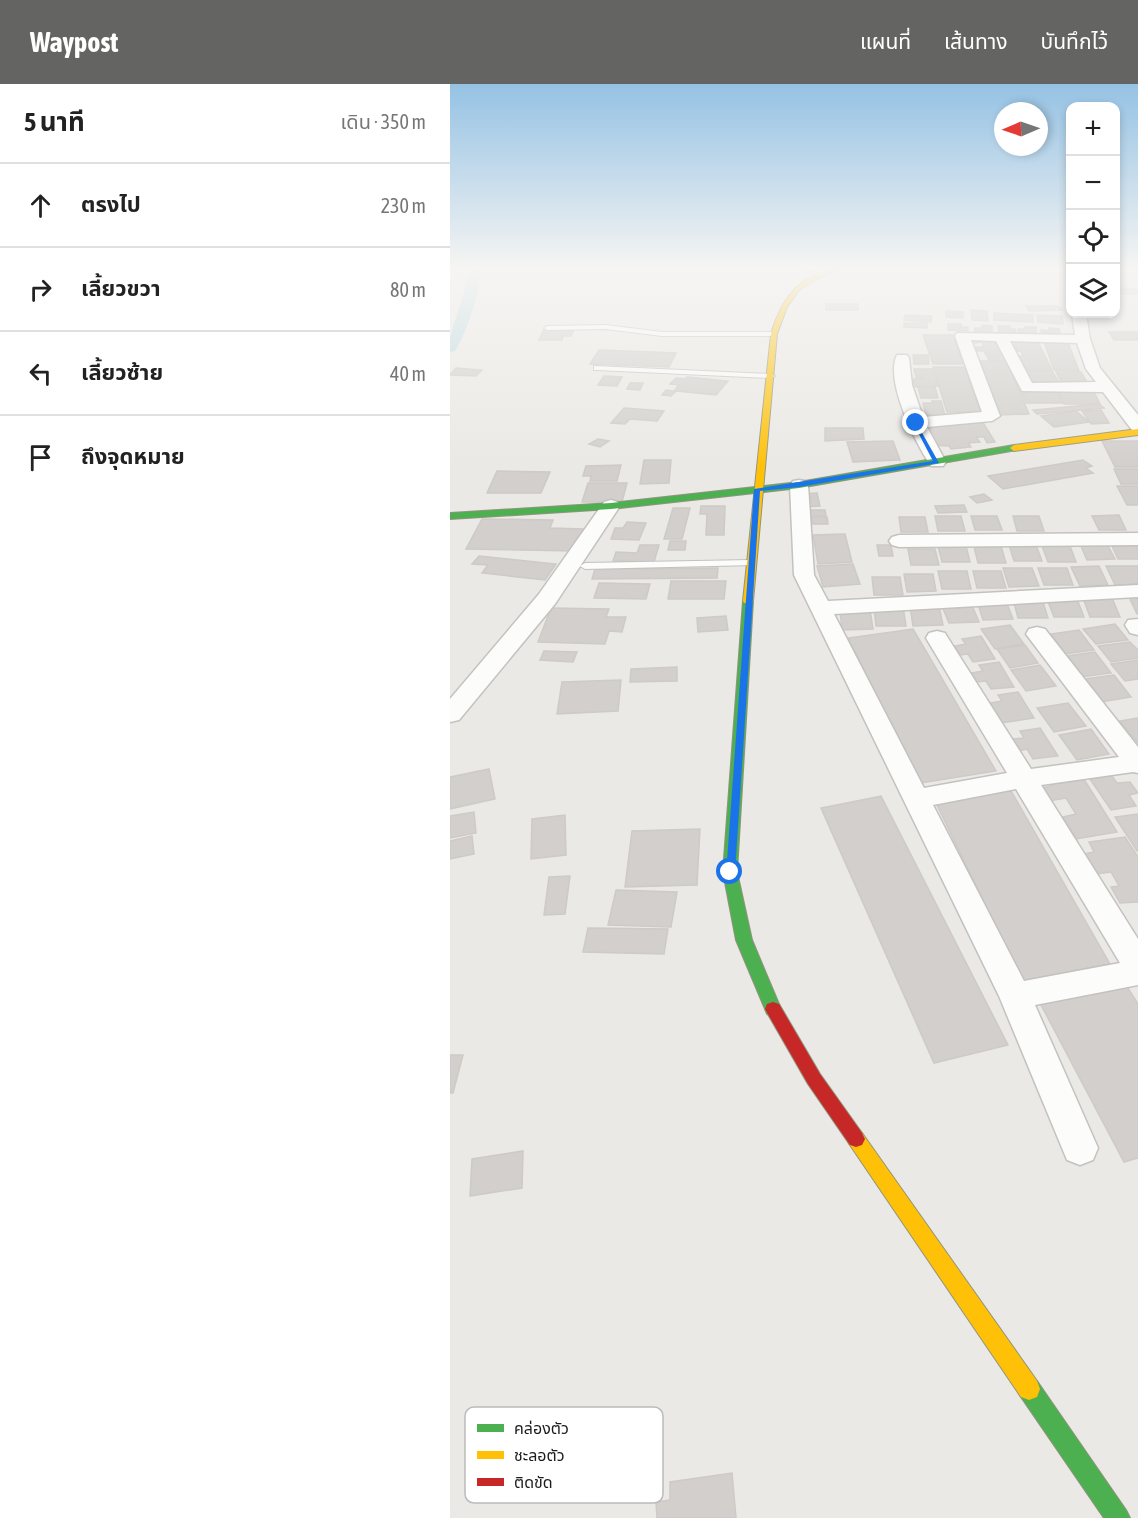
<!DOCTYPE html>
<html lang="th">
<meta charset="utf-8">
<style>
body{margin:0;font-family:"Asap Condensed","Noto Sans Thai",sans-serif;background:#f6f6f6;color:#222}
.controls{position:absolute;right:18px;top:18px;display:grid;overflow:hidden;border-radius:12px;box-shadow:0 3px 9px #0003}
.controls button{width:54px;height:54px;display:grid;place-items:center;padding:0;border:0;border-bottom:2px solid #e0e0e0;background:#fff;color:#222;font:30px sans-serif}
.compass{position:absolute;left:544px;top:18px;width:54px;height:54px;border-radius:50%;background:#fff;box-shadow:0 3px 9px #0003;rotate:268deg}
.stop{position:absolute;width:18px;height:18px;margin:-14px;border:4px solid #1a73e8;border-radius:50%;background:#fff}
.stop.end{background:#1a73e8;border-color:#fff;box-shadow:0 2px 6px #0008}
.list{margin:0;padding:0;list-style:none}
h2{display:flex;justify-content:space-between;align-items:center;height:78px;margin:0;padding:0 24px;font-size:26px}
h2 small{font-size:20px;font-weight:400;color:#767676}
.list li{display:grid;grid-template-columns:39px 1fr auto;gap:18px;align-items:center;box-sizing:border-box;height:84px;padding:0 24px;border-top:2px solid #e0e0e0}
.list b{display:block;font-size:22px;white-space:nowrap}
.list em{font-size:20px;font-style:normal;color:#767676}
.icon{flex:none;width:33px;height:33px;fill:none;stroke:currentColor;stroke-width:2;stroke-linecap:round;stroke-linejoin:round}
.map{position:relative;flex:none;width:688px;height:1434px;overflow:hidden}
header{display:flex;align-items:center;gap:36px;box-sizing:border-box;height:84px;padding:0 30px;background:#646462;color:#fff}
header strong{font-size:28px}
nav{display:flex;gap:33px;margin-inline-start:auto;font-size:21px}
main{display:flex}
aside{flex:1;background:#fff}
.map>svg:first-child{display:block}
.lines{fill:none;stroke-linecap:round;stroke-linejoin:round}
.canal{fill:#b9d7de;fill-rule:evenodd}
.building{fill:#d2cfcc;stroke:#cecac6;stroke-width:1.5}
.lane-casing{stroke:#c3c2c1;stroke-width:2}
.street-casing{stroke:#c3c2c1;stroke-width:3}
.fast-casing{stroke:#92947e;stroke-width:2}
.slow-casing{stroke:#92947e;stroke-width:2}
.jam-casing{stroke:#92947e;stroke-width:2}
.lane{fill:#fcfcfb;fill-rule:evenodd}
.street{fill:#fcfcfb;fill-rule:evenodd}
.fast{fill:#4caf50;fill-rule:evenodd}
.slow{fill:#ffc107;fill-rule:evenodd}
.jam{fill:#c62828;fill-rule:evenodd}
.route{fill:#1a73e8}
.key{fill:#fff;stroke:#bbb;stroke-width:1.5}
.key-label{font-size:16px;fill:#1c1c1c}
</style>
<header>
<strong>Waypost</strong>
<nav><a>แผนที่</a><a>เส้นทาง</a><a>บันทึกไว้</a></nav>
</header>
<main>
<aside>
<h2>5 นาที<small>เดิน · 350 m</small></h2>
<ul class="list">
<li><svg class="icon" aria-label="ahead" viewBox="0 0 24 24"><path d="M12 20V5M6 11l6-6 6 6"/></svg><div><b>ตรงไป</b></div><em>230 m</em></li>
<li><svg class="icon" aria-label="right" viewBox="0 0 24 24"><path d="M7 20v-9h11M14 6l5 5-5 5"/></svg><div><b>เลี้ยวขวา</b></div><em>80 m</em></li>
<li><svg class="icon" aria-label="left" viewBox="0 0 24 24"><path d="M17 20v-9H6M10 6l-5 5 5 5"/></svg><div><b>เลี้ยวซ้าย</b></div><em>40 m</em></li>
<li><svg class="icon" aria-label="arrive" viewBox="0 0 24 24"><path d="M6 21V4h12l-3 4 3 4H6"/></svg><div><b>ถึงจุดหมาย</b></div></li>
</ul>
</aside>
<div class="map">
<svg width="688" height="1434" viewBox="0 0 688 1434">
<rect width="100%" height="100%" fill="#ebe9e5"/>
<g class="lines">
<path class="canal" d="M22,182H32C31,204 17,248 5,267L0,268V253Z"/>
</g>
<g class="building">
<polygon points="666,204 686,205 688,210 666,210"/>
<rect x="376" y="220" width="32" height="6"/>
<polygon points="576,222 608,222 612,226 579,227"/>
<polygon points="521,226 537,227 538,237 522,236"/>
<polygon points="496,227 513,228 513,234 496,233"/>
<polygon points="544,229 583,231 583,238 544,236"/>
<polygon points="455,231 482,232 481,238 454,236"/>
<polygon points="587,231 612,232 613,240 588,238"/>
<polygon points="454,239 477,239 477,244 454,243"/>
<polygon points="498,240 511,240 511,243 518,243 518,247 498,246"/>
<polygon points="532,241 542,242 542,248 524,248 525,244 532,244"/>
<polygon points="548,242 560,242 560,245 565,245 566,249 549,248"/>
<polygon points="575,243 586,243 586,250 568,249 568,245 576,245"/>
<polygon points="599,244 609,245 610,251 592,250 591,246 599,247"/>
<polygon points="94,245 124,245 121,252 113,252 112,256 89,256"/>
<polygon points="659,248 688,248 688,256 664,256"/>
<polygon points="473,251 503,251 513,280 483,280"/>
<polygon points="547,254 555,271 536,271 534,267 527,267 525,263 534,263 532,258 525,259 524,255"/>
<polygon points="593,255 617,256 629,287 604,286"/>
<polygon points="563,256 587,256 602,286 577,286 576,282 571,282 568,277 574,277 569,272 573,272 571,267 567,267"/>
<polygon points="149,266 226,269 219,283 140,280"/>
<polygon points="463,271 478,271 479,280 464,280"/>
<polygon points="537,272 555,272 557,277 539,277"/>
<polygon points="530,277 556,277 579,330 549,331"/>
<polygon points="483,283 514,283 531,328 497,328"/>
<polygon points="6,284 32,286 26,292 0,291"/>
<polygon points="464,285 483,285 488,302 465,303 463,295 475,294 466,293"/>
<polygon points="571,287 602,287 610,300 578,301"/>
<polygon points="606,288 631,288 638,300 612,300"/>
<polygon points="154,292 172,293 167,302 148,301"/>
<polygon points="237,293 278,297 266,311 226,307 221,312 212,311 216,306 224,307 229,301 220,300 226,294 235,295"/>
<polygon points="180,299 193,299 190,306 177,305"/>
<polygon points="468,303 485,303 488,314 471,314"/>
<polygon points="607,304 642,304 650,320 614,320"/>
<polygon points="570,305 606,305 612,319 576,319"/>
<polygon points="482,317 491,317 495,331 476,331 473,319 483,319"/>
<polygon points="649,320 654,324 587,330 583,326"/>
<polygon points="174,324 214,327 207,337 180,335 175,340 161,339"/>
<polygon points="651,326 659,339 641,340 632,327"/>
<polygon points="626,327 639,338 604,343 591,332"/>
<polygon points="532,337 545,358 537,359 534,353 526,353 530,358 518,359 521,363 501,365 499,362 479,361 468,340"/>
<polygon points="375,344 413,344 414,355 375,357"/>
<polygon points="148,355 159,357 150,363 139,360"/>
<polygon points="443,357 450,376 403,378 397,358"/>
<polygon points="652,357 688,357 688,383 665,383"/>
<polygon points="194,376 221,376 219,399 190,400"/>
<polygon points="633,376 642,382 636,384 643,389 553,405 538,392"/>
<polygon points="171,381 167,397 140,397 141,392 133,392 136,382"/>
<polygon points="664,385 688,385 688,400 671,400"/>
<polygon points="47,387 100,388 91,409 37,409"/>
<polygon points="138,399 177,399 172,418 132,418"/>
<polygon points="667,402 688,402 688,421 677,421"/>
<polygon points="367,409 370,422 354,423 351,410"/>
<polygon points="534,410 542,416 527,419 520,413"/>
<polygon points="514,421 517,428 488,429 485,422"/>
<polygon points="251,422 275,422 274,451 256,451 257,430 250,430"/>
<polygon points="223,424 240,424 232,455 214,455"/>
<polygon points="358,426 375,426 376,432 359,432"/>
<polygon points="669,431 676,446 649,446 642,432"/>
<polygon points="485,432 511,432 515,447 488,447"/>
<polygon points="521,432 547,432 552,446 525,446"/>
<polygon points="563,432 589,432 594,447 567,447"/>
<polygon points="361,433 377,433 378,440 363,440"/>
<polygon points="449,433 475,433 478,448 451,448"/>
<polygon points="32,435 103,436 100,444 133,445 125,467 16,465"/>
<polygon points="177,438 196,439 189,456 161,455 165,444 173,444"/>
<polygon points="395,450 402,478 368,480 363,451"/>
<polygon points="220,457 236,457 235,466 218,466"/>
<polygon points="190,461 209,461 204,478 163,477 166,468 187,469"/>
<polygon points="427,461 441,461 443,472 429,472"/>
<polygon points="559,461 586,461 592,477 564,477"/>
<polygon points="488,462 516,462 520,478 492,478"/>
<polygon points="551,462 556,479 528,479 524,463"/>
<polygon points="592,462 620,462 626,478 598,478"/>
<polygon points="631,462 658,462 665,475 637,476"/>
<polygon points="662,462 688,462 688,475 668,475"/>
<polygon points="458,465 485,465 489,481 461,481"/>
<polygon points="29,472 106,480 95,496 32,489 38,481 22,480"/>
<polygon points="403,480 410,500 373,503 367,482"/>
<polygon points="649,482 658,501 630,502 621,483"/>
<polygon points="656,482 688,482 688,500 665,501"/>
<polygon points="268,484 267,494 142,495 145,485"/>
<polygon points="553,484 582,484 589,502 559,503"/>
<polygon points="588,484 617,484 623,501 594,501"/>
<polygon points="488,487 517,487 521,505 492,505"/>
<polygon points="523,487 551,487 556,504 527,504"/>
<polygon points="454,490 483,490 486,507 457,508"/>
<polygon points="422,493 450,493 453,511 424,511"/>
<polygon points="221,497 276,497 274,515 218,515"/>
<polygon points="149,499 200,500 196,515 144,514"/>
<polygon points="678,511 688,511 688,530 687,530"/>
<polygon points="633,514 662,514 670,533 640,533"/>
<polygon points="563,515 592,515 598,534 568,534"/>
<polygon points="597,515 627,515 634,533 604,533"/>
<polygon points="527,517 556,517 563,535 533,536"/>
<polygon points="521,519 529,538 499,539 491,520"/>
<polygon points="460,522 489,522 493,541 463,542"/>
<polygon points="424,523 453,523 456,542 426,542"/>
<polygon points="101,524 159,525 156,533 176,533 172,548 159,547 155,560 88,558"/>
<polygon points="390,526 420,526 423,545 392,546"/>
<polygon points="276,532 278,546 248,548 247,534"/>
<polygon points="665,540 678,556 646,560 633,545"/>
<polygon points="560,541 574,560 545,565 531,545"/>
<polygon points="463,545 546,687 471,699 398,554"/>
<polygon points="629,546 644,566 615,570 601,550"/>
<polygon points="531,552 545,575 523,578 518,570 510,571 505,562 516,560 512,555"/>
<polygon points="680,558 688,566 688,574 661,578 648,562"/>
<polygon points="575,561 588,579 560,584 547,565"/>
<polygon points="94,567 127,568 123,578 90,576"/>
<polygon points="645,568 661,589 631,593 616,572"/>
<polygon points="688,576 688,595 675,597 661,580"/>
<polygon points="549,578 564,603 541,605 536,597 527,598 521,589 533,587 529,581"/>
<polygon points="590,581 606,602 576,607 561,586"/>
<polygon points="227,583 227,597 180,598 181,585"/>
<polygon points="664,591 681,613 651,618 634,595"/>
<polygon points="171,596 168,627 107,630 112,598"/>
<polygon points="568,608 584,634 551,639 540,619 552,617 548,611"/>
<polygon points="618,619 636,642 604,648 587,624"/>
<polygon points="688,634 688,659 670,637"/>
<polygon points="590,644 608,672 583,675 577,665 568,667 562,655 574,654 570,647"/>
<polygon points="641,645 659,670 627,676 609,651"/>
<polygon points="39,685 45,715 0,725 0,693"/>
<polygon points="632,692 667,748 626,755 613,733 626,730 616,714 599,717 591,704 601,702 598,697"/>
<polygon points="662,692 667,699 680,698 688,709 679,711 686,722 661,726 640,695"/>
<polygon points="560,705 660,880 572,897 485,717"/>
<polygon points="431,712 558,961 484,979 371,724"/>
<polygon points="24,728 26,749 0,754 0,732"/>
<polygon points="688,730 688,767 687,767 665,733"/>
<polygon points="115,731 116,771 81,775 82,735"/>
<polygon points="250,745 247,801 175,803 182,747"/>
<polygon points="22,752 24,770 0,775 0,757"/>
<polygon points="675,753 688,773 688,818 670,819 661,803 669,802 661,788 640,791 628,771 644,768 639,758"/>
<polygon points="120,792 115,830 94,831 99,793"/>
<polygon points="166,806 227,808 221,843 158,841"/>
<polygon points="138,844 218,845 214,870 133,868"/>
<polygon points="676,901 688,920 688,1074 674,1078 590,919"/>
<polygon points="0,971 13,971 3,1009 0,1009"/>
<polygon points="73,1067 72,1104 20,1112 22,1075"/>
<polygon points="282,1389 286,1434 207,1434 206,1418 220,1416 220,1398"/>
</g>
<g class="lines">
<defs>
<g id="lane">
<polygon points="329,182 349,182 378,187 375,189"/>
<polygon points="156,241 212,248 324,248 327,250 324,252 212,252 156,245 97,246 94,244 97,242"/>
<polygon points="144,282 321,290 325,292 321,294 147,286 144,286"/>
<polygon points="301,476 305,477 305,481 135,485 130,482 135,479"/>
</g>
<g id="street">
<path d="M622,230H636L640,255L650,284L688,331V347L682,346L653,308L572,307L546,257L521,256L550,332L542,337L477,343L496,378L493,382H481C466,360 434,296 447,271H457L459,274L462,301L473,333L532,328L505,252L507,249L625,251ZM560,257L627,259L636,285L646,298L582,299Z"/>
<path d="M349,396L355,397L358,401L364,491L378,517L688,501V513L384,530L474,704L557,689L476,554L479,549L487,547L495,549L498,554L581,685L669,673L576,550L579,545L587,543L595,545L688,663V689L683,688L591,701L688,855V901L585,921L648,1064L643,1076L630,1081L617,1076L549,912L344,491L340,401L343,397ZM566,705L670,879L574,897L483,721Z"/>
<polygon points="161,416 168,418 170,422 105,520 9,636 0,638 0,615 89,510 154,418"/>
<polygon points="688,449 688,461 449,463 442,461 439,457 442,453 449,451"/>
<polygon points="688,535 688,551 680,549 675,541 678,536"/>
</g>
<g id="fast">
<polygon points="564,361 567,362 567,366 349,404 161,425 0,435 0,429 161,419 349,398"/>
<polygon points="298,514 303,517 287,788 302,856 331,925 329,930 323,932 317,930 315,925 286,856 273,788 293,517"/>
<polygon points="579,1294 587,1297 676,1426 680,1434 654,1434 571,1313 568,1305 571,1297"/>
</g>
<g id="slow">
<path d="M386,182H395L368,194L349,206L337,223L327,250L303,517L302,519H294L293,517L321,250C333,211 347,196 386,182Z"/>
<polygon points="688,345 688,351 564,367 560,364 564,361"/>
<polygon points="406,1047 412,1049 587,1297 590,1305 587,1313 579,1316 571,1313 400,1061 397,1055 400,1049"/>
</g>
<polygon id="jam" points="323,918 329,920 370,990 412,1049 415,1055 412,1061 406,1063 400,1061 358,1000 315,925 317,920"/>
</defs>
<use href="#lane" class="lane-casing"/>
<use href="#street" class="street-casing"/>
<use href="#fast" class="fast-casing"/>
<use href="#slow" class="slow-casing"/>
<use href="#jam" class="jam-casing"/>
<use href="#lane" class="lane"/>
<use href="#street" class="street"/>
<use href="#fast" class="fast"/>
<use href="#slow" class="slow"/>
<use href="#jam" class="jam"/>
</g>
<linearGradient id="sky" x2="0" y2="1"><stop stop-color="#95c2e4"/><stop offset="0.48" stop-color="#f6f5f3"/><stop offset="1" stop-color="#f6f5f3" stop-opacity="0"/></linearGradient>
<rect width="688" height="383" fill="url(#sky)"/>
<polygon class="route" points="466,338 489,379 349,403 310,407 285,788 280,792 276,791 304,405 483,377 463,339"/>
<rect x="15" y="1323" width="198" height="96" rx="9" class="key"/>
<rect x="27" y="1340" width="27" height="8" fill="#4caf50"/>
<rect x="27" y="1367" width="27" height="8" fill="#ffc107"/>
<rect x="27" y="1394" width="27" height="8" fill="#c62828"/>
<g class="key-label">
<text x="64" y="1350">คล่องตัว</text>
<text x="64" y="1377">ชะลอตัว</text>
<text x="64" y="1404">ติดขัด</text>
</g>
</svg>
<div class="controls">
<button>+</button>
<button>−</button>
<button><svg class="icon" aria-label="locate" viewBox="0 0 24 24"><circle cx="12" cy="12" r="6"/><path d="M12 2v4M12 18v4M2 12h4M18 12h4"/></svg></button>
<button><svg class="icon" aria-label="layers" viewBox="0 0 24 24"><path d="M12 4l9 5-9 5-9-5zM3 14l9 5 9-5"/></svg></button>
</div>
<svg class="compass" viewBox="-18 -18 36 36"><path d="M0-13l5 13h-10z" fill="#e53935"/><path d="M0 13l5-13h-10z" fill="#767676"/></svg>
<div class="stop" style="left:280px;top:788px"></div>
<div class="stop end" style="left:466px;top:339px"></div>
</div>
</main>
